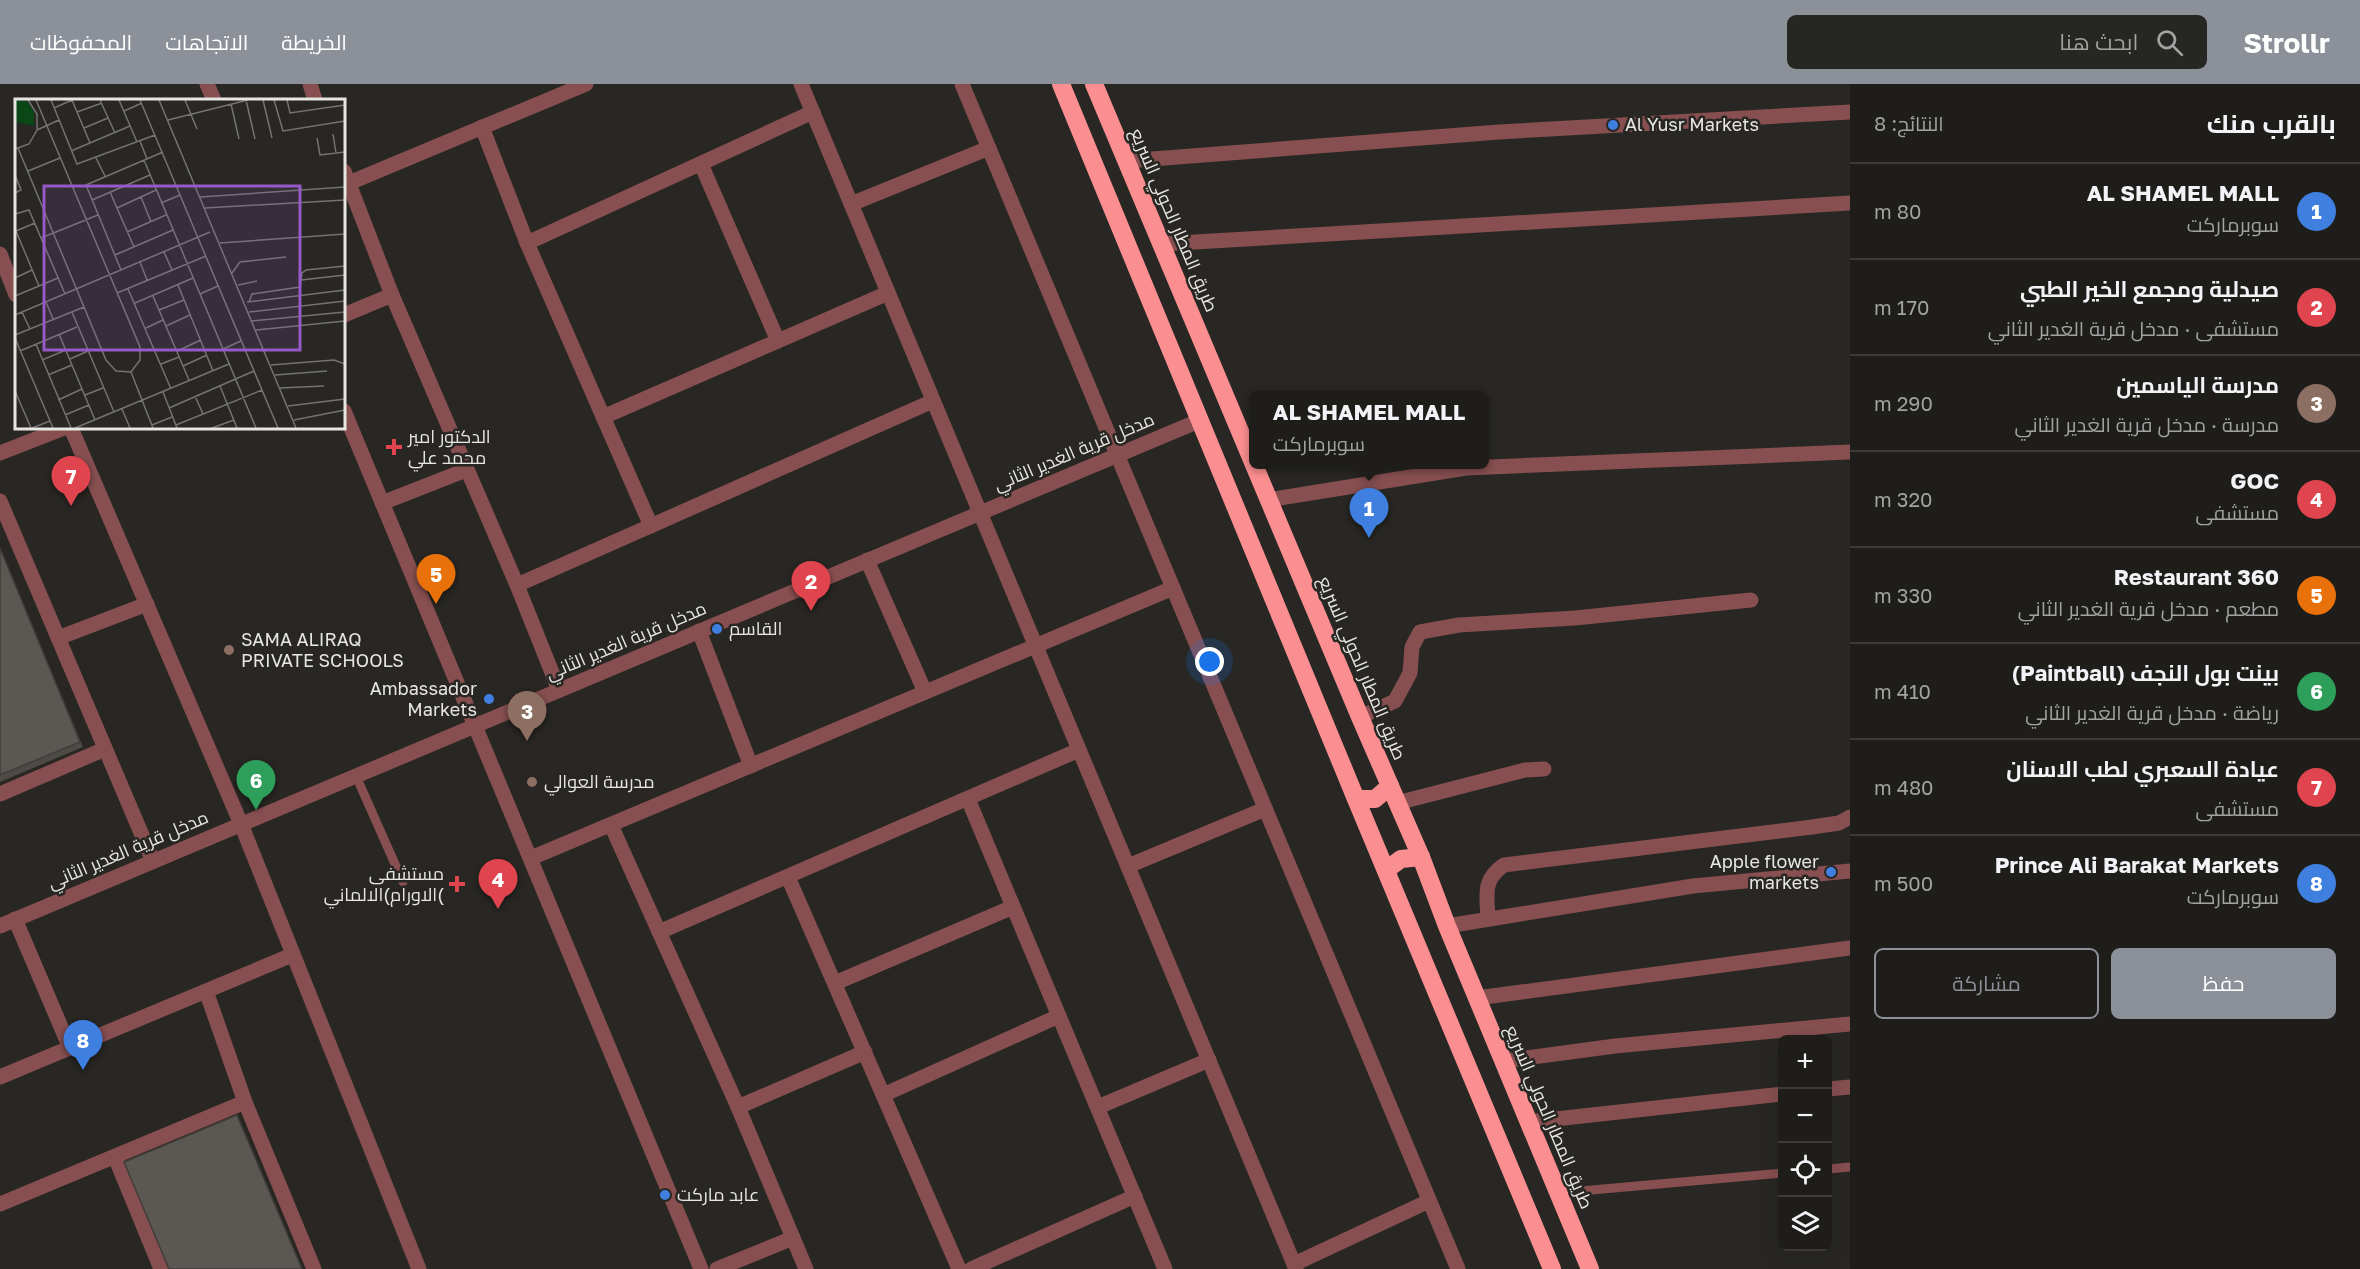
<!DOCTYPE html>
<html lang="ar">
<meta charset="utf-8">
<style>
body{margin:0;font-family:"Golos Text",Cairo,sans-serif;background:#262623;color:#f1f3f6;direction:rtl}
.controls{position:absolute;right:18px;bottom:18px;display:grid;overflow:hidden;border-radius:9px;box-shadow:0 6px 24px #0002}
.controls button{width:54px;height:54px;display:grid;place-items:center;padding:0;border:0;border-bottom:2px solid #3c3b39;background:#1e1d1a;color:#f1f3f6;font:30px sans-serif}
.you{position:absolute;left:1210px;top:578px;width:21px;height:21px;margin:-15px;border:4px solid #fff;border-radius:50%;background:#1a73e8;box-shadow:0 0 0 9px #1a73e833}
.badge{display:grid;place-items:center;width:39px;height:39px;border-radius:50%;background:#8c9099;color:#fff;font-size:20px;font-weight:700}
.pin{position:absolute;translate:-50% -50px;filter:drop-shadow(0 2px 3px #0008)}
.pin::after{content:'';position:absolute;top:32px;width:21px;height:18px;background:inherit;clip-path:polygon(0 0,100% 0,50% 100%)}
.popup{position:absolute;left:1249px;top:307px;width:240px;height:78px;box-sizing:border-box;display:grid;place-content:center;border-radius:9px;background:#1e1d1a;filter:drop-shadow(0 2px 4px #0005);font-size:20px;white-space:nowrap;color:#a1a2a2}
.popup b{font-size:22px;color:#f1f3f6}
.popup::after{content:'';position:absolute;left:50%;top:100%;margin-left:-12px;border:12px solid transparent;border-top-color:#1e1d1a}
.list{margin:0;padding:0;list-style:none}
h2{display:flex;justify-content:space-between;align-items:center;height:78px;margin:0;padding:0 24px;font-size:26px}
h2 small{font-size:20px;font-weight:400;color:#a1a2a2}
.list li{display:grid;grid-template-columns:39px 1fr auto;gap:18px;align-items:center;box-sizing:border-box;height:96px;padding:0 24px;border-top:2px solid #3c3b39}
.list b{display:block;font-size:22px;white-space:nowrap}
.list p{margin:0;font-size:20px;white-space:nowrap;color:#a1a2a2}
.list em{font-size:20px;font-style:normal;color:#a1a2a2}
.actions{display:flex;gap:12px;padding:18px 24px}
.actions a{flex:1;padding:14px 0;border:2px solid #8c9099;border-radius:9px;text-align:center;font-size:21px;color:#8c9099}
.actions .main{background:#8c9099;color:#fff}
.icon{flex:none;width:33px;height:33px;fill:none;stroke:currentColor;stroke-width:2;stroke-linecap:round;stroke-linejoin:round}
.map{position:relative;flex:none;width:1850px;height:1185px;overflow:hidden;direction:ltr}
header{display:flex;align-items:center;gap:36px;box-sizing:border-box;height:84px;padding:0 30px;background:#8c9099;color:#fff}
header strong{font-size:28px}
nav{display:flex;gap:33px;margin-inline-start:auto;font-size:21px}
.search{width:420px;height:54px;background:#262623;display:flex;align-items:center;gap:15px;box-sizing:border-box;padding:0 21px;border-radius:9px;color:#a1a2a2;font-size:22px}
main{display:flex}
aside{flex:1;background:#1e1d1a}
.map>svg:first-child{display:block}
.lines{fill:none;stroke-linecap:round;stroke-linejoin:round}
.lane{stroke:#874f50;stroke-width:9}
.street{stroke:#874f50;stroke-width:15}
.highway{stroke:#fb8e90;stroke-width:18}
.wall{fill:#4e4b47}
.building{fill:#5b5753;stroke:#403d3a;stroke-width:1.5}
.shop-dot{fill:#3f7fe0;stroke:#282723;stroke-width:2}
.health-dot{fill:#e0444e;stroke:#282723;stroke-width:2}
.education-dot{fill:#8d6e63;stroke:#282723;stroke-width:2}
.labels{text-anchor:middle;stroke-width:5;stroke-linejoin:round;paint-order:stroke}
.poi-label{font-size:18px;fill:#e7e6e3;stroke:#282723;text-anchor:start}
.street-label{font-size:18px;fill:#e7e6e3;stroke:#282723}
.inset-road{fill:none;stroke:#747370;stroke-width:1.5}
.view{fill:#965ac8;fill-opacity:0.15;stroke:#965ac8;stroke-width:3}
.inset-edge{fill:none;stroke:#e7e6e3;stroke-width:3}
</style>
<header>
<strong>Strollr</strong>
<div class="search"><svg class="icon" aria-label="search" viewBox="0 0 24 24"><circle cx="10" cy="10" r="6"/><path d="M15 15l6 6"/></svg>ابحث هنا</div>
<nav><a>الخريطة</a><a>الاتجاهات</a><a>المحفوظات</a></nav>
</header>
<main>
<aside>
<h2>بالقرب منك<small>النتائج: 8</small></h2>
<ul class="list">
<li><span class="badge" style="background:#3f7fe0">1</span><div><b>AL SHAMEL MALL</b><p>سوبرماركت</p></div><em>80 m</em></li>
<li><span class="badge" style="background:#e0444e">2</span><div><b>صيدلية ومجمع الخير الطبي</b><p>مستشفى · مدخل قرية الغدير الثاني</p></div><em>170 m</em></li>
<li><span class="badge" style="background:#8d6e63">3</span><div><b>مدرسة الياسمين</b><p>مدرسة · مدخل قرية الغدير الثاني</p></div><em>290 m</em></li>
<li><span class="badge" style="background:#e0444e">4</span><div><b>GOC</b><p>مستشفى</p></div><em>320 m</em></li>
<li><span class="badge" style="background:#e8710a">5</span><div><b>360 Restaurant</b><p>مطعم · مدخل قرية الغدير الثاني</p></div><em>330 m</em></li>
<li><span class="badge" style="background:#2e9e5b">6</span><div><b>بينت بول النجف (Paintball)</b><p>رياضة · مدخل قرية الغدير الثاني</p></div><em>410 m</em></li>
<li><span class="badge" style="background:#e0444e">7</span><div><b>عيادة السعبري لطب الاسنان</b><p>مستشفى</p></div><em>480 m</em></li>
<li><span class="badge" style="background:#3f7fe0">8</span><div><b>Prince Ali Barakat Markets</b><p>سوبرماركت</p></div><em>500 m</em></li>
</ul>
<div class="actions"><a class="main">حفظ</a><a>مشاركة</a></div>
</aside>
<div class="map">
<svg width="1850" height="1185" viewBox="0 0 1850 1185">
<rect width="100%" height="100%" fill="#282723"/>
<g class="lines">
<g class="lane">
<polyline points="356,692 403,798"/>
<polyline points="1828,1085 1850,1083"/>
<polyline points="1558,1109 1782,1089"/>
</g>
<g class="street">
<polyline points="207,0 214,16"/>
<polyline points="310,0 315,16"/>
<polyline points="801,0 1296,1185"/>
<polyline points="962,0 1458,1185"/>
<polyline points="482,43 527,159 651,442"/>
<polyline points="1126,77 1499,48 1850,28"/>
<polyline points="701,80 778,257"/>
<polyline points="344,87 392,211 517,501 559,606"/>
<polyline points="349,99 586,0"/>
<polyline points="851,120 989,64"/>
<polyline points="527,159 813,28"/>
<polyline points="1161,160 1850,119"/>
<polyline points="0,170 16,211"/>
<polyline points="344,231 392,211"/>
<polyline points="344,327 701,1185"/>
<polyline points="603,333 888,209"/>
<polyline points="71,344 241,740 419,1185"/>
<polyline points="0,369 64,344"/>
<polyline points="1268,416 1466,384 1850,368"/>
<polyline points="0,417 153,777"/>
<polyline points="382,419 466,386"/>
<polyline points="867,476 925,608"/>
<polyline points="517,501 933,317"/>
<polyline points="699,547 751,682"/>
<polyline points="58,554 147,520"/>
<polyline points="1360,633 1395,617 1410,589 1412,563 1420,548 1459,541 1575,534 1751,516"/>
<polyline points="0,710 105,665"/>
<polyline points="968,715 1165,1185"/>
<polyline points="1397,719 1525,686 1544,685"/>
<polyline points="611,741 738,1023 806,1185"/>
<polyline points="531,774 1173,504"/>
<polyline points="1128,782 1265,725"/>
<polyline points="788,793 959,1185"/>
<polyline points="15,835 70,964"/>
<path d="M1488,835C1487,811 1482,796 1504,781L1812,743L1839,739L1850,733"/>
<polyline points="0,842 1201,336"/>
<polyline points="1447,842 1693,802 1850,787"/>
<polyline points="659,848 1079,666"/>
<polyline points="835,899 1013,823"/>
<polyline points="206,907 245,1018 314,1185"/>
<polyline points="1477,914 1850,864"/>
<polyline points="1504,977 1615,962 1850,940"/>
<polyline points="0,993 292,871"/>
<polyline points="1828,1005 1850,1003"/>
<polyline points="883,1011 1059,932"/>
<polyline points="738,1023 865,968"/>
<polyline points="1098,1023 1209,976"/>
<polyline points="1528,1038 1782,1010"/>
<polyline points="115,1073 161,1185"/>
<polyline points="0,1120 245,1018"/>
<polyline points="1294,1180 1429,1117"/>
<polyline points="717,1185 793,1154"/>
<polyline points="971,1185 1135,1112"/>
</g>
<g class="highway">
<polyline points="1061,0 1356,715 1552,1185"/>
<polyline points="1094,0 1360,633 1421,773 1447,842 1590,1185"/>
<polyline points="1356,715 1375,715 1390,702"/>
<polyline points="1386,786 1401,775 1421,773"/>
</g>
</g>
<polygon class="wall" points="0,464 83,663 0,698"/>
<g class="building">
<polygon points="0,464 80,658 0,691"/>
<polygon points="237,1031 302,1185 169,1185 124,1078"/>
</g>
<g class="shop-dot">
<circle cx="1613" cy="41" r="6"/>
<circle cx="717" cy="545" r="6"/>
<circle cx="489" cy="615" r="6"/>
<circle cx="1831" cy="788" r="6"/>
<circle cx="665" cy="1111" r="6"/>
</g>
<g class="health-dot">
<path d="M391 354h6v6h6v6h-6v6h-6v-6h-6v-6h6z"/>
<path d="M454 791h6v6h6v6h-6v6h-6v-6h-6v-6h6z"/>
</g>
<g class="education-dot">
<circle cx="229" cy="566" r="6"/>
<circle cx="532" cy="698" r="6"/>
</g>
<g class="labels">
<g class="poi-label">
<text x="1625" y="47">Al Yusr Markets</text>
<text x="408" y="359">الدكتور امير<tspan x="408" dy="21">محمد علي</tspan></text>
<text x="729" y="551">القاسم</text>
<text x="241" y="562">SAMA ALIRAQ<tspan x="241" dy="21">PRIVATE SCHOOLS</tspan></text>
<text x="477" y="611" text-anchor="end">Ambassador<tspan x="477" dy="21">Markets</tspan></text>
<text x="544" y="704">مدرسة العوالي</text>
<text x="1819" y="784" text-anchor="end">Apple flower<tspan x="1819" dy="21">markets</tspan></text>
<text x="444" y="796" text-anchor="end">مستشفى<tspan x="444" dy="21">الاورام)الالماني(</tspan></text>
<text x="677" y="1117">عابد ماركت</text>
</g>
<g class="street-label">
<text transform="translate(1174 136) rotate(67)" y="6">طريق المطار الحولي السريع</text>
<text transform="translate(1074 368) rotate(-23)" y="6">مدخل قرية الغدير الثاني</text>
<text transform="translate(626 557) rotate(-23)" y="6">مدخل قرية الغدير الثاني</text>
<text transform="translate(1362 584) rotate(67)" y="6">طريق المطار الحولي السريع</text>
<text transform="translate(128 766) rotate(-23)" y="6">مدخل قرية الغدير الثاني</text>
<text transform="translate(1549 1033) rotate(67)" y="6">طريق المطار الحولي السريع</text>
</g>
</g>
<g transform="translate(15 15)">
<rect width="330" height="330" fill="#282723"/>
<path d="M0,1L12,2L19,13V27L1,23L0,28Z" fill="#0a4717"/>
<path class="inset-road" d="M36,1L62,65L140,36M57,1L75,44M85,1L100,34M104,1L122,43M125,1L263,329M144,1L281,329M170,1L182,30M231,1L240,40M248,1L257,39M259,1L268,32L330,22M272,1L275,14L330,6M216,5L224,40M39,9L57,1M109,12L127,4M62,13L87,4M153,21L233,1M69,29L93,19M22,31L44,21M318,35L321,54M302,39L305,56L330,53M125,42L132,60M3,49L91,261L101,272L116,273L125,261V248L21,1M0,50L14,45L22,31V15L13,1M56,52L115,27M81,59L90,77M129,61L241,329M13,72L45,59M0,76L6,91L0,94M95,93L119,148M126,98L136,123M185,98L330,88M77,101L135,76M146,104L165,96M102,109L141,91M190,109L330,101M0,115L14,111L50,195M1,132L24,187M1,132L20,124M112,133L151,116M26,139L83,116M205,144L330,135M149,153L157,171M100,156L158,131M125,163L132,181M106,171L71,86L148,53M217,174L225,163L271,158M0,179L17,171M286,181L330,176M163,186L198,272M223,186L242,182M113,190L156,290M102,194L191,157M185,195L203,187M0,197L43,179M138,197L174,281M31,203L38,220M232,203L330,191M234,203L237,195L285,188L287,174L291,171L330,167M120,204L178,179M144,211L169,201M7,213L15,230M57,213L99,313M234,213L330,202M0,216L195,133M237,222L330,213M151,227L175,216M131,229L148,221M241,231L330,222M44,235L80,321M0,236L69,208M0,239L38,329M21,245L56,329M208,250L226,242M5,252L62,228M162,252L186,241M55,260L73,252M27,261L51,251M146,265L164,258M256,266L319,261L330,265M168,267L192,256M116,273L138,329M33,276L57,266M260,276L312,272M205,287L222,329M265,289L309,287M0,292L16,329M148,293L162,329M70,296L88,289M180,297L188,315M43,301L67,290M273,307L330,300M154,309L239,272M107,310L115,329M50,316L74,306M279,321L330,311M137,326L157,318M161,326L247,291M17,329L35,322M60,329L214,265M197,329L219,321"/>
<path class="view" d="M29,87H285V251H29Z"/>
<rect width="330" height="330" class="inset-edge"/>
</g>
</svg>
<div class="controls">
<button>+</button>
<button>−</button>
<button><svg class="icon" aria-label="locate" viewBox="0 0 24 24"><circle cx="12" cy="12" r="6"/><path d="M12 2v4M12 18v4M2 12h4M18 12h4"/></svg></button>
<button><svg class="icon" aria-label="layers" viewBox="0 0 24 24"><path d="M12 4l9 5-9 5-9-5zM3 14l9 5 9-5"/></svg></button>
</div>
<div class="you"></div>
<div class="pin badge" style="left:1369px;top:454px;background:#3f7fe0">1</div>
<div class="popup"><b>AL SHAMEL MALL</b>سوبرماركت</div>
<div class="pin badge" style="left:811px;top:527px;background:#e0444e">2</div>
<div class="pin badge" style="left:527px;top:657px;background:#8d6e63">3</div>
<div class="pin badge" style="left:498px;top:825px;background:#e0444e">4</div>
<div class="pin badge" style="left:436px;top:520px;background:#e8710a">5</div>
<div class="pin badge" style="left:256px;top:726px;background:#2e9e5b">6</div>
<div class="pin badge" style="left:71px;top:422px;background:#e0444e">7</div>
<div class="pin badge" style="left:83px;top:986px;background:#3f7fe0">8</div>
</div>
</main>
